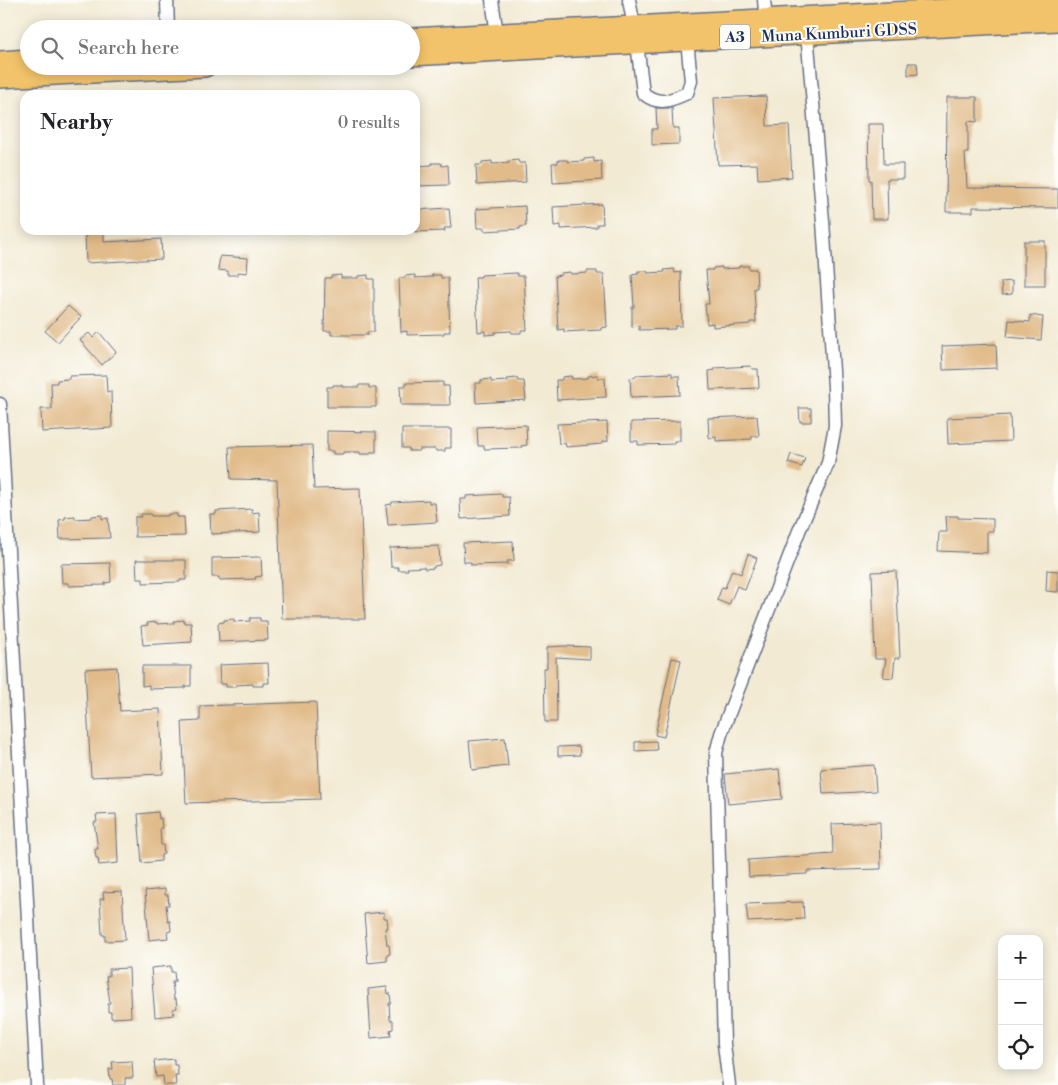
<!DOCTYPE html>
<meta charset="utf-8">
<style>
body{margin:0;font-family:"Libre Bodoni",serif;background:#f2f2f2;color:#202124}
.controls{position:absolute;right:15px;bottom:15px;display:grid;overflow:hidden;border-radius:10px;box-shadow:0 2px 12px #0003}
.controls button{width:45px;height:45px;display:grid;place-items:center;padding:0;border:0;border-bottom:1px solid #e0e0e0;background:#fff;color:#202124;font:25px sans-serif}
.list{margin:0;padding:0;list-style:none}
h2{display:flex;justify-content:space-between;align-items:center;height:65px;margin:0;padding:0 20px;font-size:21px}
h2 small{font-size:16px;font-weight:400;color:#757577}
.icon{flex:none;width:28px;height:28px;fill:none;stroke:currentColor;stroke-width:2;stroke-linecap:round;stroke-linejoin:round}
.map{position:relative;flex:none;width:1058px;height:1085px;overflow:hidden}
.search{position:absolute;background:#fff;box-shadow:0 2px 12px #0003;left:20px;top:20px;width:400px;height:55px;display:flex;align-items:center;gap:12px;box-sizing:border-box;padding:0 18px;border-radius:28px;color:#757577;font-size:19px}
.panel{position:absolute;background:#fff;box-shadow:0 2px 12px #0003;left:20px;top:90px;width:400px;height:145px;border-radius:15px}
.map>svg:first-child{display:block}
.building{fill:#e1bb89}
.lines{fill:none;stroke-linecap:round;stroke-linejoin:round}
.street-casing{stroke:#667087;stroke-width:15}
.highway-casing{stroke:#667087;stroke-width:24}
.street{stroke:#fff;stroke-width:12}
.highway{stroke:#f2c36a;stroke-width:21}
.labels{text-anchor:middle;stroke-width:4;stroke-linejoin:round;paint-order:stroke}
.shield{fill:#fdfcf7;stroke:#5f6c8c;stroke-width:1}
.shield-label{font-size:15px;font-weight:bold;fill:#1b2f5e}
.street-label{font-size:16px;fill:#1b2f5e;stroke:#fdfcf7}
</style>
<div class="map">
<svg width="1058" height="1085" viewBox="0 0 1058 1085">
<rect width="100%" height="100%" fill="#fdfcf7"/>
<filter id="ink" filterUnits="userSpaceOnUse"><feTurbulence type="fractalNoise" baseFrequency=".02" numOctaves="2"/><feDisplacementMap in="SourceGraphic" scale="10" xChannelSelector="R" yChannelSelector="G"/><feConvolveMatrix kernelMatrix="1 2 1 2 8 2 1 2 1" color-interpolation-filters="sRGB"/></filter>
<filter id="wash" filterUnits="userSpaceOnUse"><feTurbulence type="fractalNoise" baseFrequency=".0096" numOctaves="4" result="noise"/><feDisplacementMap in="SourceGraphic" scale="20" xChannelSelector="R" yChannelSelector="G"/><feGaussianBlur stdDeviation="1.12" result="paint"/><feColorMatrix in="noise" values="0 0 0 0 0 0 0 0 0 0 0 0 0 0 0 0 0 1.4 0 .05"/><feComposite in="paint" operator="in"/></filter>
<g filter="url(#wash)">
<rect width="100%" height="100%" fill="#f2ead3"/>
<g id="blocks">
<g class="building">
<polygon points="908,63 917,63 918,74 908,75"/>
<polygon points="766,96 767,126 789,125 792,177 758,179 757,164 718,165 714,98"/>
<polygon points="947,97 977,97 977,122 968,121 968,153 965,153 967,188 1058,189 1058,208 973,207 973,212 946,212"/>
<polygon points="656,108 672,108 673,128 679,128 679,144 652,145 652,129 657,129"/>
<polygon points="868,124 883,124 884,164 903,164 903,179 887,179 888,219 872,219 871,180 869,180"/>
<polygon points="594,158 594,162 601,161 602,180 553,183 552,163 558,163 558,160 567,160 568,162 584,161 584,159"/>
<polygon points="518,160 519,163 525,163 526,182 477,185 476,165 482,165 482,162 492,161 492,164 509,163 509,161"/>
<polygon points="432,163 441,163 442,166 448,165 449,185 415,186 415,166 432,165"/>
<polygon points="602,204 603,224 597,224 597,227 561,229 561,225 554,226 553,207"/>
<polygon points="525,206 526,226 520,227 520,229 484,231 484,228 477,228 476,209"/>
<polygon points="449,208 451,228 444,228 445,231 415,232 415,210"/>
<polygon points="85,230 104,230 104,242 161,239 162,259 86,263"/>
<rect x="1024" y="241" width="21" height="44"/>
<polygon points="220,256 248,258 247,273 238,272 238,275 228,275 228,271 218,270"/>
<polygon points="739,266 749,266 749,269 756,269 757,288 754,288 756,322 750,322 750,324 713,327 713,323 707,324 705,304 709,304 706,270 713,270 713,268 722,267 722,269 739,268"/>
<polygon points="674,269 675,273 681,272 682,326 675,326 675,329 639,330 639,326 632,327 632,307 634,307 632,275 638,274 638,271 647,271 648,273 665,272 664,270"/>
<polygon points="587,271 597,271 597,274 604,274 607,327 601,328 601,330 564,332 564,329 558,330 555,276 561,275 561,273 570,272 571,274 587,273"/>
<polygon points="517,273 518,276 524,276 527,330 521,330 521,333 512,333 511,331 495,332 495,334 485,335 485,331 478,332 475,277 481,277 481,275"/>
<polygon points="341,275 341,278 358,278 358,276 368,275 368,279 374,279 374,332 367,332 368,335 331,335 331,331 324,331 325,278 331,278 331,276"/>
<polygon points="415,275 415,278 432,277 432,275 441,275 441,278 448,278 450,332 444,332 444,334 407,335 407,331 401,332 399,278 405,278 405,276"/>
<polygon points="1012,281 1012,294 1002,295 1001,282"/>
<polygon points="68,306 81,317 58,342 45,331"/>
<polygon points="1030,315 1043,317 1041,340 1007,337 1009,320 1030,322"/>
<polygon points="99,332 116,352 102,365 80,340 89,333 93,338"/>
<polygon points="996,344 997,368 943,370 942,346"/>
<polygon points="751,366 752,369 758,369 759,388 710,390 709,371 715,370 715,368"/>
<polygon points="672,373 672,376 679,376 680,395 631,397 630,378 636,377 636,375"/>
<polygon points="106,375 107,392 111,391 112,428 42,432 41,409 52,409 51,383 57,383 57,380 69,379 69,376"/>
<polygon points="598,375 598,378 605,378 606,397 557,400 556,380 562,380 562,377 571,376 572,379 588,378 588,376"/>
<polygon points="517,378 518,381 524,381 526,400 476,403 475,383 481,383 481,380 491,379 491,382 508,381 507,379"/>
<polygon points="443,382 443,386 449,386 450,405 401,405 400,386 406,386 406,383"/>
<polygon points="333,385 342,385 342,387 359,387 359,385 369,385 369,388 376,388 376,407 327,407 327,387 333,387"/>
<polygon points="799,408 811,408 811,422 800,422"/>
<polygon points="1010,415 1011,441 948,444 947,418"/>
<polygon points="757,416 759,436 752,436 752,439 716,441 716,437 709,438 708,418"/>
<polygon points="680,421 680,441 674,441 674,444 638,445 638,441 631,441 631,422"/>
<polygon points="607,422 608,441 602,442 602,444 566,447 565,443 559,444 557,424"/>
<polygon points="526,425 527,445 521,446 521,448 484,449 484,446 478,446 477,427"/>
<polygon points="402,429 451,429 451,448 445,448 445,451 436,451 435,449 419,449 419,451 409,451 409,448 402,448"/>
<polygon points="327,431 376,432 376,452 370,452 370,454 360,454 360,452 343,452 343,454 333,454 333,451 327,451"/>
<polygon points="312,445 314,489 360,488 365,619 282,619 277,480 231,479 229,447"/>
<polygon points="791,454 805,458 802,467 788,463"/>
<polygon points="502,494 502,497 509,497 510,516 461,519 460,499 466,499 466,496"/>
<polygon points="429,500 429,503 435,503 437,522 388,525 386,505 392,504 392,502"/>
<polygon points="252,509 252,513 259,512 260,532 211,534 210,514 216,514 216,511"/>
<polygon points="141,514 151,514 151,516 168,516 168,514 177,514 177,517 184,517 185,536 135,537 135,517 141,517"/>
<polygon points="102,515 102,519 108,518 110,538 60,539 59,520 65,519 65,517 75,516 75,519 92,518 92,516"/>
<polygon points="946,516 958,516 958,518 993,519 993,531 987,531 987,553 938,551 939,532 947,532"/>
<polygon points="513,541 514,561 507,561 508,564 471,565 471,562 464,562 463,543"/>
<polygon points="439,546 440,565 434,566 434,568 425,569 424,567 407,568 408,570 398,570 398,567 391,567 390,548"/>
<polygon points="748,554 757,558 745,590 737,586 729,605 717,600 722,587 725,588 732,570 741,574"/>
<polygon points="261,557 262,576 255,577 256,579 219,580 219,577 212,577 212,558"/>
<polygon points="136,560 186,560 186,580 180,580 180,582 143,583 143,579 137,579"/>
<polygon points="110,563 111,582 105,583 105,585 68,586 68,583 62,583 61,564"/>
<polygon points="1047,570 1058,571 1058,592 1046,591"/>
<polygon points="896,571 900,658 895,658 893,678 883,677 886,659 875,659 872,572"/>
<polygon points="250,618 260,618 260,621 267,621 268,640 219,642 218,623 224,622 224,620 234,619 234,622 250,621"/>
<polygon points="184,620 184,623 191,623 192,642 143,645 141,626 148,625 147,623 157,622 157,624 174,623 174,621"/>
<polygon points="564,646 590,647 590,659 556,657 557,722 545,722 544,668 547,668 547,647"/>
<polygon points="672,658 681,660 664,737 655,735"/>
<polygon points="268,663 269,683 263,683 263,686 253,686 253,684 236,685 236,687 226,687 226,684 220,684 219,665"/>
<polygon points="142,666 191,666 191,686 185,686 185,688 149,689 149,685 142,686"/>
<polygon points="117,667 120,711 160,709 163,774 91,777 85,669"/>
<polygon points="316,702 320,799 186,803 182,722 200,721 200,706"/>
<polygon points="505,738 508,766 472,770 469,741"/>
<polygon points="656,741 657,750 635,751 635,742"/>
<polygon points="579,746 580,755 558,756 558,747"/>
<polygon points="874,765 876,791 823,794 821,769"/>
<polygon points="779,769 782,799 728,804 725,774"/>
<polygon points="158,812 159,819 161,818 162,828 160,828 161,845 163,845 164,854 161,855 161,861 142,863 138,814"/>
<polygon points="116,814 118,863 99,865 98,858 96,858 95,849 98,849 94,822 97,822 96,815"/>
<polygon points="880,822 881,869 807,871 807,874 749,877 748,860 833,854 832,824"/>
<polygon points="165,889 165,895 168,895 169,905 166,905 168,922 170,921 171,931 167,932 168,938 149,940 145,891"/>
<polygon points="122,891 125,940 105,941 105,935 102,935 100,899 104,899 103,892"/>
<polygon points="803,902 804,919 748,922 746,904"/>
<polygon points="384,912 384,918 387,918 388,928 385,928 387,945 389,945 390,954 387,955 387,961 368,963 364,914"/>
<polygon points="171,966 171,972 174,972 175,982 172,982 174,999 176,999 177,1008 173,1009 174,1015 155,1017 151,968"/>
<polygon points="129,968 131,1017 111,1018 111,1012 108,1012 108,1003 110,1003 106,976 109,976 109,969"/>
<polygon points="387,987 388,994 390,993 391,1003 389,1003 390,1020 393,1020 393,1029 390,1030 391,1036 371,1038 368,989"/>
<polygon points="174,1059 174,1065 177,1065 178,1075 175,1075 176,1085 164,1085 163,1076 156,1077 154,1061"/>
<polygon points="132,1061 133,1078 125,1078 125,1085 113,1085 112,1079 110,1079 109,1069 113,1069 112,1062"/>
</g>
</g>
</g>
<g filter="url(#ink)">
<use href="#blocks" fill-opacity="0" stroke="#667087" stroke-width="1"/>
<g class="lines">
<defs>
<g id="street">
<polyline points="167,0 168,29"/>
<polyline points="492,0 497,34"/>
<polyline points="629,0 634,26"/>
<polyline points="764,0 766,20"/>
<path d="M637,43L643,93C658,106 670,101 687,93L691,81L687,40"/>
<polyline points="0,404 37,1085"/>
<polyline points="729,1085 724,1044 716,753 721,734 799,531 828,463 835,426 834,386 823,221 807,33"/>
</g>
<g id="highway">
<polyline points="411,39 1058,4"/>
<polyline points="411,55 1058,20"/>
<polyline points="0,62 29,60"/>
<polyline points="0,77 205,66"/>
</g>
</defs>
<use href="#street" class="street-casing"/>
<use href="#highway" class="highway-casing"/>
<use href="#street" class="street"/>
<use href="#highway" class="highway"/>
</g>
</g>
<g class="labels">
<rect class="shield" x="720" y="24.5" width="30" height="25" rx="4"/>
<g class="shield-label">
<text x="735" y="42">A3</text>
</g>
<g class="street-label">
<text transform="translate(839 32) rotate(-3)" y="6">Muna Kumburi GDSS</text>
</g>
</g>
</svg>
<div class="controls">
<button>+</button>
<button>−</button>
<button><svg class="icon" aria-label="locate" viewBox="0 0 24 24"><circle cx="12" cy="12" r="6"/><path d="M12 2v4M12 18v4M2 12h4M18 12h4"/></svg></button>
</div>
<div class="search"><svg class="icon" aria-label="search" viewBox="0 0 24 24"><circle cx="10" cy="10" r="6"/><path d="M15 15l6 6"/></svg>Search here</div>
<section class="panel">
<h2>Nearby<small>0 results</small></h2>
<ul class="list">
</ul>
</section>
</div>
